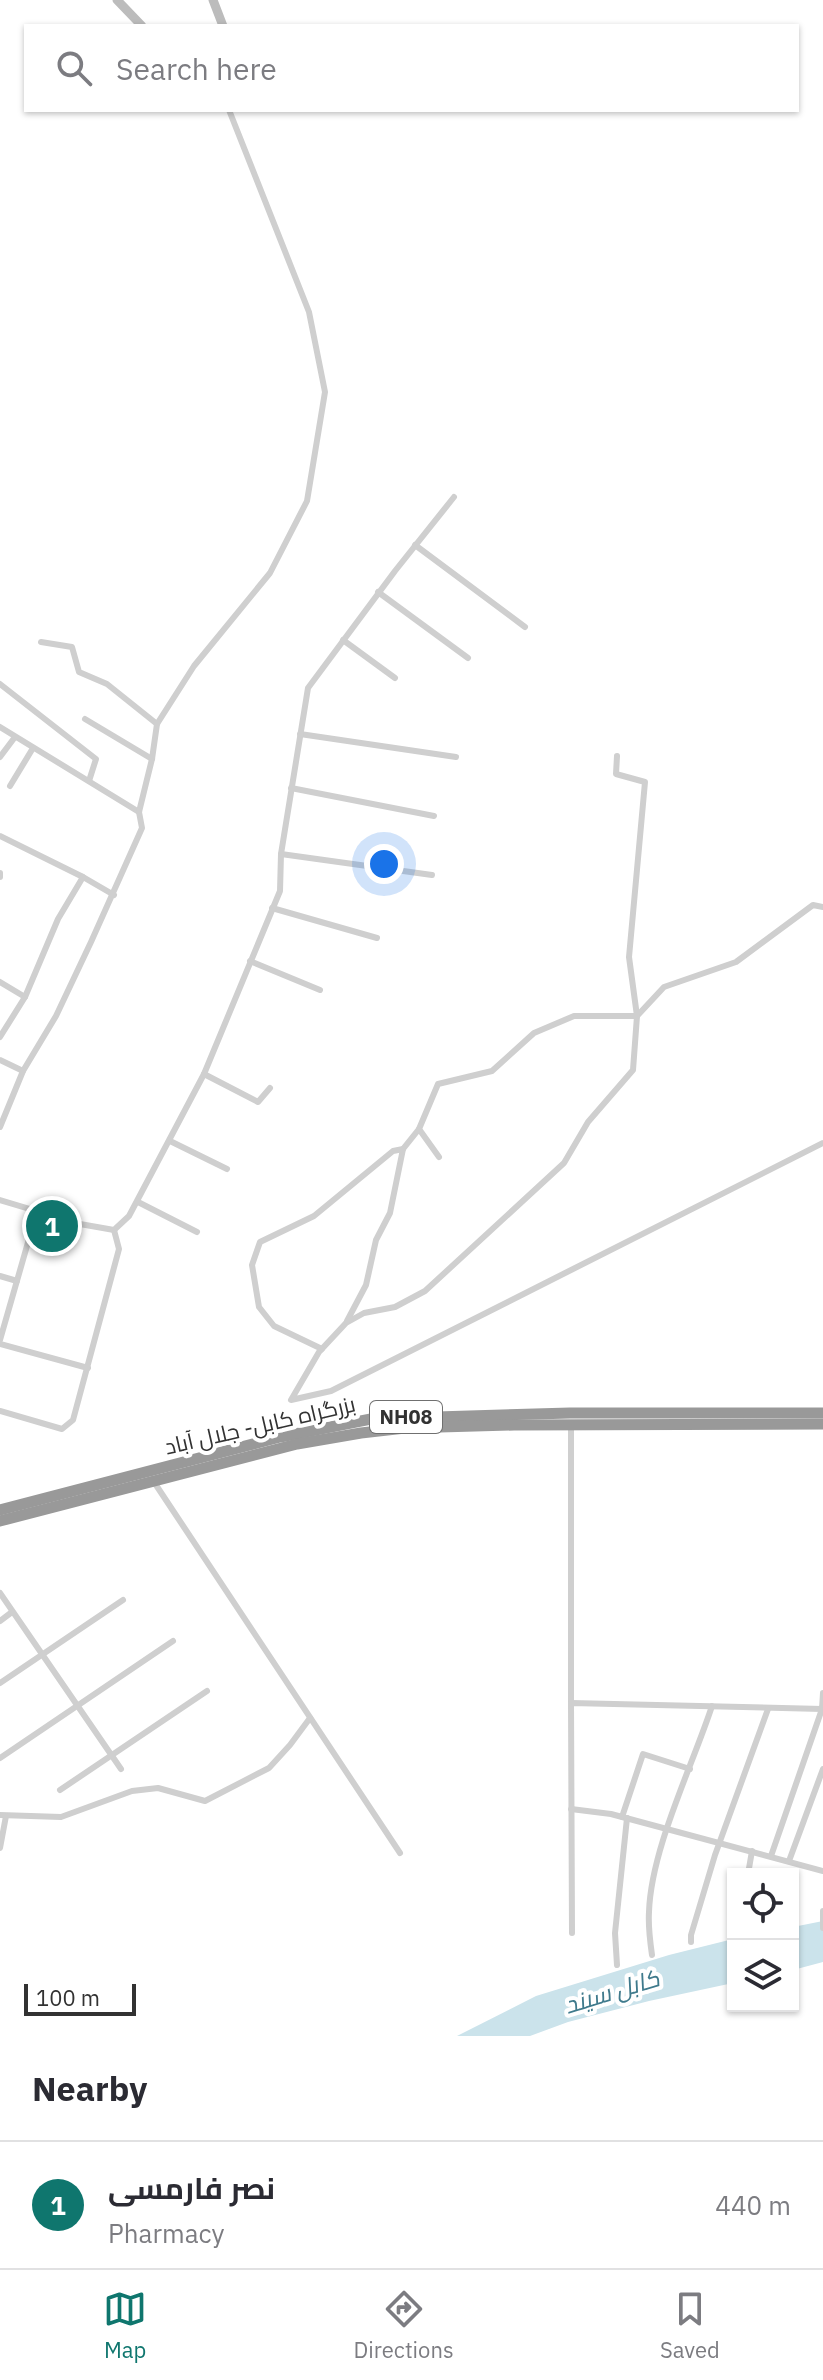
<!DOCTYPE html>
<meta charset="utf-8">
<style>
body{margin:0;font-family:"IBM Plex Sans",Cairo,sans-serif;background:#f2f2f3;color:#2b2b33}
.controls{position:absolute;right:24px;bottom:24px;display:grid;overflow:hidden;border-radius:0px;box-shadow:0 2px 6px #0004}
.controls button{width:72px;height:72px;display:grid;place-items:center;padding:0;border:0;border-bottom:2px solid #e1e1e2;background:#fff;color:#2b2b33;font:40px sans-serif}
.scale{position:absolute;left:24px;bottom:20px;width:112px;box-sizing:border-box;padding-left:8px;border:4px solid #323232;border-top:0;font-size:22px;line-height:28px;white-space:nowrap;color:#323232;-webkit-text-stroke:6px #fff;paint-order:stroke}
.you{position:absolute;left:384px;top:864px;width:28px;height:28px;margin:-20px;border:6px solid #fff;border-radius:50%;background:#1a73e8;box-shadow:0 0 0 12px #1a73e833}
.badge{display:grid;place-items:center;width:52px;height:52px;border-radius:50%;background:#0f766e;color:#fff;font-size:26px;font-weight:700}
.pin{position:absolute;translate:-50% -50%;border:4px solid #fff;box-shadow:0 2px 8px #0006}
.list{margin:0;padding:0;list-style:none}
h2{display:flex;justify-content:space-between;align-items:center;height:104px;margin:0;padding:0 32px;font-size:34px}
h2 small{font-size:26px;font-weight:400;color:#7c7c81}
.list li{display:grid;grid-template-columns:52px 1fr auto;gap:24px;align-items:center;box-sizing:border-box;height:128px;padding:0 32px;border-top:2px solid #e1e1e2}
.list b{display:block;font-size:30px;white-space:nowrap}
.list p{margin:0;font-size:26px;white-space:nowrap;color:#7c7c81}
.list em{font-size:26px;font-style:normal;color:#7c7c81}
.icon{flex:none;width:44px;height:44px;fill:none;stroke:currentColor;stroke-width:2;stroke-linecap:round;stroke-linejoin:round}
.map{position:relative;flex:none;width:823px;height:2036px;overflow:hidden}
.search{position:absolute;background:#fff;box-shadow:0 2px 6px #0004;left:24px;right:24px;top:24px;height:88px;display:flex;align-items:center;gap:20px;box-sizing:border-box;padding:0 28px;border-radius:0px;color:#7c7c81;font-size:30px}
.sheet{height:232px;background:#fff}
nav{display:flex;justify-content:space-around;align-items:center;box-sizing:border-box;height:112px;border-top:2px solid #e1e1e2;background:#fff;font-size:22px;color:#7c7c81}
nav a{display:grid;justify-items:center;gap:4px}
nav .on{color:#0f766e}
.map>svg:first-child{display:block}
.water{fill:#cbe3eb}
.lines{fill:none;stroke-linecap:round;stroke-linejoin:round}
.street{stroke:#cfcfcf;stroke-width:6}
.secondary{stroke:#bcbcbc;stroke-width:9}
.highway{stroke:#999;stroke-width:11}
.labels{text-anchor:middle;stroke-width:8;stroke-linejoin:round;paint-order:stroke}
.shield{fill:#fff;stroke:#707070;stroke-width:2}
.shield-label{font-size:20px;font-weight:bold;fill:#323232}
.street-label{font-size:22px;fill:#323232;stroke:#fff}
.water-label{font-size:24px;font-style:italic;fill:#3f7a8c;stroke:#fff}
</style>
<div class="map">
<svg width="823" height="2036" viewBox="0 0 823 2036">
<rect width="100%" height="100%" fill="#fff"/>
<g class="water">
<polygon points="823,1921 823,1962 793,1970 793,1927"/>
<polygon points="733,1939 733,1983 649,2001 568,2022 530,2036 457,2036 536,1996 669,1955"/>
</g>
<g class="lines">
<g class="street">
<polyline points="415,545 525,627"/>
<polyline points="378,592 468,658"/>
<polyline points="343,640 395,678"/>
<polyline points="41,642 72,647 79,672 107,684 157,724"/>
<polyline points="0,684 96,759 89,781"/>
<polyline points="85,719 152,759"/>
<polyline points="0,727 139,812"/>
<polyline points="300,734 456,757"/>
<polyline points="0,757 15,737"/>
<polyline points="10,786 33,748"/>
<polyline points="291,788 434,816"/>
<polyline points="0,836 83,877 114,895"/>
<polyline points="281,854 432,875"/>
<polyline points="0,873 0,877"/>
<polyline points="823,907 813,905 736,962 664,987 637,1016 633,1070 588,1122 564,1163 425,1291 395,1307 364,1313 346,1323 319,1352 291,1400 331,1391 823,1143"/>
<polyline points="272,908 377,938"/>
<polyline points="250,961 320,990"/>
<polyline points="0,982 25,997"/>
<polyline points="0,1037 25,997 58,919 83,877"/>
<polyline points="0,1060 23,1071"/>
<polyline points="204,1074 258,1102 270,1088"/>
<polyline points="0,1127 23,1071 56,1016 91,942 142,828 139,812 152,759 157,724 194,666 270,573 307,501 325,392 309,312 229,110"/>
<polyline points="170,1141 227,1169"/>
<polyline points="439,1157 419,1129 438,1084 492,1071 534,1033 574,1016 637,1016 629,957 645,782 616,774 617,756"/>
<polyline points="0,1200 80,1224 114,1230 129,1216 204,1074 280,891 281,854 308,688 395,571 454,497"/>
<polyline points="138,1202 197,1232"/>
<polyline points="0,1276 17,1281"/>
<polyline points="347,1321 366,1285 376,1240 390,1213 403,1149 419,1129"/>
<polyline points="0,1340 37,1211"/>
<polyline points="0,1344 88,1368"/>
<polyline points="322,1349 274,1326 259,1307 252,1265 260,1242 314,1216 393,1151 403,1149"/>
<polyline points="0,1411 62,1429 73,1420 119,1249 114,1230"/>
<polyline points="571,1426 571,1703"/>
<polyline points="154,1482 400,1853"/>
<polyline points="0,1593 121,1769"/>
<polyline points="0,1621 12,1612"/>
<polyline points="0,1683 123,1600"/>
<polyline points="0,1758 173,1641"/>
<polyline points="60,1790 207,1691"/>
<polyline points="571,1809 611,1814 823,1871"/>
<polyline points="0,1815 61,1817 132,1791 158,1788 205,1801 269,1768 290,1745 310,1718"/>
<polyline points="622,1817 643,1754 690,1769"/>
<polyline points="0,1848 6,1816"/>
<polyline points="771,1856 822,1709"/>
<polyline points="789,1861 823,1769"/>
<polyline points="748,1874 752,1851"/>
<polyline points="823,1911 823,1928"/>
<polyline points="572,1933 571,1703 822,1709 823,1693"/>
<polyline points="691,1942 691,1935 715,1855 768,1709"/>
<path d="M652,1955C650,1941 648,1927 649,1912C651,1849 692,1767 712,1706"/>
<polyline points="617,1965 615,1933 627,1818"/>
</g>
<g class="secondary">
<polyline points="117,0 142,26"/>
<polyline points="213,0 223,26"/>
</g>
<g class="highway">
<polyline points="0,1510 280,1437 371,1419 570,1413 823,1413"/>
<polyline points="0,1521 297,1444 361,1433 405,1428 514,1425 823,1424"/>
</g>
</g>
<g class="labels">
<rect class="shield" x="370" y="1401" width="72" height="32" rx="6"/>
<g class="shield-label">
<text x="406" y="1424">NH08</text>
</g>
<g class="street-label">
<text transform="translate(260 1425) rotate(-13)" y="8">بزرگراه کابل- جلال آباد</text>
</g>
<g class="water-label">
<text transform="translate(612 1992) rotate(-17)" y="8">کابل سيند</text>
</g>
</g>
</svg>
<div class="controls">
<button><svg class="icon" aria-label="locate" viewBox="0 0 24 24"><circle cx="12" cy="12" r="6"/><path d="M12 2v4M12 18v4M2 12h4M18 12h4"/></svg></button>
<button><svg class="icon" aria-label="layers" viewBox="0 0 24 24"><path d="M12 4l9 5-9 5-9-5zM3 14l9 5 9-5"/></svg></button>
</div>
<div class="scale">100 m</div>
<div class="you"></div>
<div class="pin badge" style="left:52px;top:1226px">1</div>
<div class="search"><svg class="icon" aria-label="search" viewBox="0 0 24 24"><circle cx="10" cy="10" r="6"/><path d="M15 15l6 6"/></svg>Search here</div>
</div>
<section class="sheet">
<h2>Nearby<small></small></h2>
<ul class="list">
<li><span class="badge">1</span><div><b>نصر فارمسی</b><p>Pharmacy</p></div><em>440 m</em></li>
</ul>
</section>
<nav>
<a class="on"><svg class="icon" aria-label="map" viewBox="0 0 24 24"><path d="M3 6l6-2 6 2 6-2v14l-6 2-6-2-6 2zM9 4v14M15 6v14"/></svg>Map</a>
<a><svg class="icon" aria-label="directions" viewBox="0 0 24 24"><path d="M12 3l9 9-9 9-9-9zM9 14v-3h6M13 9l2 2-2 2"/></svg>Directions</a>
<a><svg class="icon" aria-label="saved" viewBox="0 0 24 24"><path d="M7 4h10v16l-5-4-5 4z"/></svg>Saved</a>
</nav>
